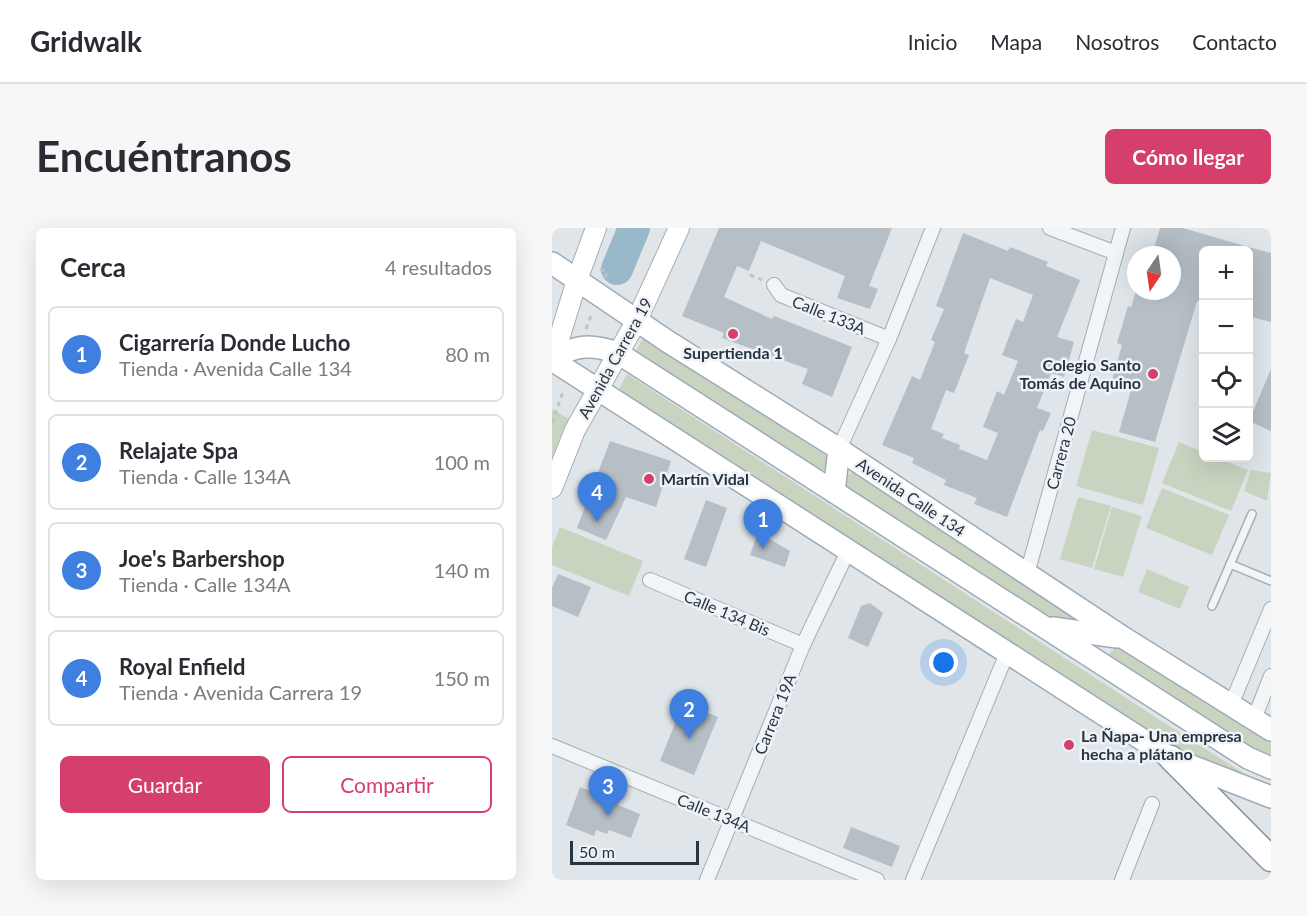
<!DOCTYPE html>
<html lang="es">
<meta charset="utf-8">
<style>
body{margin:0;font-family:Lato,sans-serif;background:#f7f7f7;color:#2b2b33}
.controls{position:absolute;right:18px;top:18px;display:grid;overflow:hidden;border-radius:9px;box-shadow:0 6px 24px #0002}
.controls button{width:54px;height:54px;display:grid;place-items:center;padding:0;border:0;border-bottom:2px solid #e1e1e2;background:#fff;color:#2b2b33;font:30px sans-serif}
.compass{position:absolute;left:575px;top:18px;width:54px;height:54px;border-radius:50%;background:#fff;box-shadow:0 6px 24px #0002;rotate:193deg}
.scale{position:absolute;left:18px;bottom:15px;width:129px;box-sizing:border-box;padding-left:6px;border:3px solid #273541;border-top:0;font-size:16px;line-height:21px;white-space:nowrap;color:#273541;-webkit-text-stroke:4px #eff3f7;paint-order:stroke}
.you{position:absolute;left:392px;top:435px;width:21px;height:21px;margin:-15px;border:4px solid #fff;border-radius:50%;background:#1a73e8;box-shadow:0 0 0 9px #1a73e833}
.badge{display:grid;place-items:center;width:39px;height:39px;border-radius:50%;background:#d43f6b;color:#fff;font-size:20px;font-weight:700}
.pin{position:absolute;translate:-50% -50px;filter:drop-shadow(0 2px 3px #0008)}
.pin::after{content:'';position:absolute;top:32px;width:21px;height:18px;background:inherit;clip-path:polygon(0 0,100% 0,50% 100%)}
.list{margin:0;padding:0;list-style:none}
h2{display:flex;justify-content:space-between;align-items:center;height:78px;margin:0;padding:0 24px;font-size:26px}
h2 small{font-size:20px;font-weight:400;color:#7c7c81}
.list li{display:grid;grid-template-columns:39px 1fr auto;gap:18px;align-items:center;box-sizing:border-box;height:96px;margin:0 12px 12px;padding:0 12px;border:2px solid #e1e1e2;border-radius:9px}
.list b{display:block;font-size:22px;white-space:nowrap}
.list p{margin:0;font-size:20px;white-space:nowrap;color:#7c7c81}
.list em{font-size:20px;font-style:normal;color:#7c7c81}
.actions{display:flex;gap:12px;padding:18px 24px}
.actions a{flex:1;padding:14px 0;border:2px solid #d43f6b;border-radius:9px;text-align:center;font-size:21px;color:#d43f6b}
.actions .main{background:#d43f6b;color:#fff}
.icon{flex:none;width:33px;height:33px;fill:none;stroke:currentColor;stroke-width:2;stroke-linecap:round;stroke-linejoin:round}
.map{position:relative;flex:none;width:719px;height:652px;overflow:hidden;border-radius:9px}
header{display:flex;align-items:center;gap:36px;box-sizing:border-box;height:84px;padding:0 30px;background:#fff;border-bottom:2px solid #e1e1e2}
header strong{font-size:28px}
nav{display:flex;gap:33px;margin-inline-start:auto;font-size:21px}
.intro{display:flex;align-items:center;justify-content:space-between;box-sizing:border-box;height:144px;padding:0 36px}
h1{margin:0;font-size:42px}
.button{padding:15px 27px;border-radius:9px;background:#d43f6b;color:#fff;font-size:21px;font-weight:700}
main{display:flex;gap:36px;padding:0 36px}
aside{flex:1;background:#fff;border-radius:9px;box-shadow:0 6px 24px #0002}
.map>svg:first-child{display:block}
.green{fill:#c8d4c0}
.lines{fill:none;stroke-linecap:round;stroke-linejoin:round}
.river{stroke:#99b9cb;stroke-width:32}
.building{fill:#b6bfc6;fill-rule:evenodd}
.lane-casing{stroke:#a4adb3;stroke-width:10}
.street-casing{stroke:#a4adb3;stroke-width:16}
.secondary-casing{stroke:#a4adb3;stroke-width:22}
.primary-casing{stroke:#9eabb6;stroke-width:24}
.highway-casing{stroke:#8694a1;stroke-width:27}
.path{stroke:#bdc3c8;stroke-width:3;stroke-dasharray:4.5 4.5;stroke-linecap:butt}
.lane{stroke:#f2f5f7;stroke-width:7}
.street{stroke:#f2f5f7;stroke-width:14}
.secondary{stroke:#fff;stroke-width:20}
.primary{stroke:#fff;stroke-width:21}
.highway{stroke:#fff;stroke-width:24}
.poi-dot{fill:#d43f6b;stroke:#eff3f7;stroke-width:2}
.labels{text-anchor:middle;stroke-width:5;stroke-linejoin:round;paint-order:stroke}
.street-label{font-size:16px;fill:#273541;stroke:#eff3f7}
.poi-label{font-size:16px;font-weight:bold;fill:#273541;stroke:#eff3f7;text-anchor:start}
</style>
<header>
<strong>Gridwalk</strong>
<nav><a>Inicio</a><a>Mapa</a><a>Nosotros</a><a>Contacto</a></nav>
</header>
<div class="intro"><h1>Encuéntranos</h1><a class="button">Cómo llegar</a></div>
<main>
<aside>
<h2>Cerca<small>4 resultados</small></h2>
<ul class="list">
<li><span class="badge" style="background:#3f7fe0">1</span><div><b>Cigarrería Donde Lucho</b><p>Tienda · Avenida Calle 134</p></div><em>80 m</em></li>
<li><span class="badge" style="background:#3f7fe0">2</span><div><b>Relajate Spa</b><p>Tienda · Calle 134A</p></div><em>100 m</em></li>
<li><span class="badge" style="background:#3f7fe0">3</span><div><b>Joe's Barbershop</b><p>Tienda · Calle 134A</p></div><em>140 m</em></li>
<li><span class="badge" style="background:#3f7fe0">4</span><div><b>Royal Enfield</b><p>Tienda · Avenida Carrera 19</p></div><em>150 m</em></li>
</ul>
<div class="actions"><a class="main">Guardar</a><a>Compartir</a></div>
</aside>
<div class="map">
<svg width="719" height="652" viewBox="0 0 719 652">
<rect width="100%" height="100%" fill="#dfe5e9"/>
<g class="green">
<polygon points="91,110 272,226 280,235 268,245 83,125"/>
<polygon points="75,146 625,503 696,548 692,554 621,522 64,167"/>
<polygon points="0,181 17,191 0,235"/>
<polygon points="540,202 607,220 591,277 524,258"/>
<polygon points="627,214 651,224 652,230 665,230 696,242 679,283 610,255"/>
<polygon points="699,242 719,245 715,273 692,263"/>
<polygon points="301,243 530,394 507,400 292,262 292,251"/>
<polygon points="610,260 677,287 660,327 594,300"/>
<polygon points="526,269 559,278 540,340 508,331"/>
<polygon points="560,279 590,288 571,349 542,341"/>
<polygon points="8,299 91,333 77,368 0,337 0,319"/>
<polygon points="595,341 637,359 628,381 586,364"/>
<polygon points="565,418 719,515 719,535 554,429"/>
</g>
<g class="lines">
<polyline class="river" points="65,41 82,0"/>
</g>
<g class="building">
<polygon points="167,0 340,0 317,58 326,61 318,81 285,70 293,48 209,13 197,43 185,38 172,69 220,91 222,88 300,119 280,169 250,156 256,141 170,110 172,105 130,88"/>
<polygon points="608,0 631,0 696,19 695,22 651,22 651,75 645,73 603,214 567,204 579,162 559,156 570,117 565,115 576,78 579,79 584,63 620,63 620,27 600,27"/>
<path d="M411,5L456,23L458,19L496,34L494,38L528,52L505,109L522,114L512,149L499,145L485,180L499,185L491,203L488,202L455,289L422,276L425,270L392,257L394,252L360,235L362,230L330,217L360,148L368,152L383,114L379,112L392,81L384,78ZM438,50L481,67L471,94L464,91L450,127L466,133L452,167L445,163L431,199L446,205L435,232L407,221L408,217L390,210L392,206L379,201L394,162L402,165L417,127L412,125Z"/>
<polygon points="696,19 719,25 719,94 696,88"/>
<polygon points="719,141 719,203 697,193"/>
<polygon points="58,213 119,233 104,279 74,269 54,312 25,300"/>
<polygon points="154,272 175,280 154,339 132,331"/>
<polygon points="206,304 238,323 233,339 198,327"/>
<polygon points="6,346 39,359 26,389 0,378 0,360"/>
<polygon points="318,375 331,385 316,419 296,410 309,378"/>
<polygon points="131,475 166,489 142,547 108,533"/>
<polygon points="28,559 67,574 66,577 88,586 79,610 57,602 55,606 44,602 42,608 14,597"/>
<polygon points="299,599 348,618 340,639 291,620"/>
</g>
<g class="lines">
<defs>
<g id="lane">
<polyline points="678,336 719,353"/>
<polyline points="660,378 700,286"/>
</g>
<g id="street">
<polyline points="498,0 564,25"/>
<polyline points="222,57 229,67 337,111"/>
<polyline points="287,221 337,111 381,0"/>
<polyline points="475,346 571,0"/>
<polyline points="98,352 251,417"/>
<polyline points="679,477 719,381"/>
<polyline points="702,491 719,448"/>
<polyline points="0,518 325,652"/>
<polyline points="155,652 251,417 296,323"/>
<polyline points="361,652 455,425"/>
<polyline points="570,652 600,576"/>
</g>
<g id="secondary">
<polyline points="0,134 25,52 44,0"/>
<polyline points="0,260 23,202 85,92 127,0"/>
</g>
<g id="primary">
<polyline points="0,35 115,113 279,216 572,410 719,502"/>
<path d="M0,132C23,116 40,116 66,125L696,530L719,540"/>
<polyline points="0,132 619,530 719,569"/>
<polyline points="282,264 287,221"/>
<polyline points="501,400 565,409"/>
</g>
<polyline id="highway" points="619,530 719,631"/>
</defs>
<use href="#lane" class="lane-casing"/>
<use href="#street" class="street-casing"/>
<use href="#secondary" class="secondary-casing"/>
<use href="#primary" class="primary-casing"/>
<use href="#highway" class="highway-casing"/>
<g class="path">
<polyline points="48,41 55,44 53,50"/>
<polyline points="198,47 210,52"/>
<polyline points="34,101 40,85"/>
<polyline points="0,195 12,161"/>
</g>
<use href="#lane" class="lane"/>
<use href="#street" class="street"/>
<use href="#secondary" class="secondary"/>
<use href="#primary" class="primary"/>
<use href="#highway" class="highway"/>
</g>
<g class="poi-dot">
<circle cx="181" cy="106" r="6"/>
<circle cx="601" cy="146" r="6"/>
<circle cx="97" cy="251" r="6"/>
<circle cx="517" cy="517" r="6"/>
</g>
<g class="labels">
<g class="street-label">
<text transform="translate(277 87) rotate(22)" y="6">Calle 133A</text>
<text transform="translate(63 130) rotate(-61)" y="6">Avenida Carrera 19</text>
<text transform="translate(509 225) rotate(-75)" y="6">Carrera 20</text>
<text transform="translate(359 269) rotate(34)" y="6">Avenida Calle 134</text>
<text transform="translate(175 385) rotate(23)" y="6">Calle 134 Bis</text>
<text transform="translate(223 486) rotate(-68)" y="6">Carrera 19A</text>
<text transform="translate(162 585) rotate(22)" y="6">Calle 134A</text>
</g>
<g class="poi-label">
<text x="181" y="131" text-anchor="middle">Supertienda 1</text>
<text x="589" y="143" text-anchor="end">Colegio Santo<tspan x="589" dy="18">Tomás de Aquino</tspan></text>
<text x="109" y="257">Martín Vidal</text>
<text x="529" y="514">La Ñapa- Una empresa<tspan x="529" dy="18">hecha a plátano</tspan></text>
</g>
</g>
</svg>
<div class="controls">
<button>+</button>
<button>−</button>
<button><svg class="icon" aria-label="locate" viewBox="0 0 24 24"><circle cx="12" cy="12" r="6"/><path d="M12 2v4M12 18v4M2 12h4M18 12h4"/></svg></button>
<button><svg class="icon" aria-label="layers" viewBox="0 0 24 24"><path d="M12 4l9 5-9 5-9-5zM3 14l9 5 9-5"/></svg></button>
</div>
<svg class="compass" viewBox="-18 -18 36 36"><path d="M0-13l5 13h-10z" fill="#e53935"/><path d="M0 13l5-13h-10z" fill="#7c7c81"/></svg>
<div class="scale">50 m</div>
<div class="you"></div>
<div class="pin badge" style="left:211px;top:321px;background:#3f7fe0">1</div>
<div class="pin badge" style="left:137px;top:511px;background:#3f7fe0">2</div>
<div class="pin badge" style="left:56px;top:588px;background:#3f7fe0">3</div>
<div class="pin badge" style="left:45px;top:294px;background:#3f7fe0">4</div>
</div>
</main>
